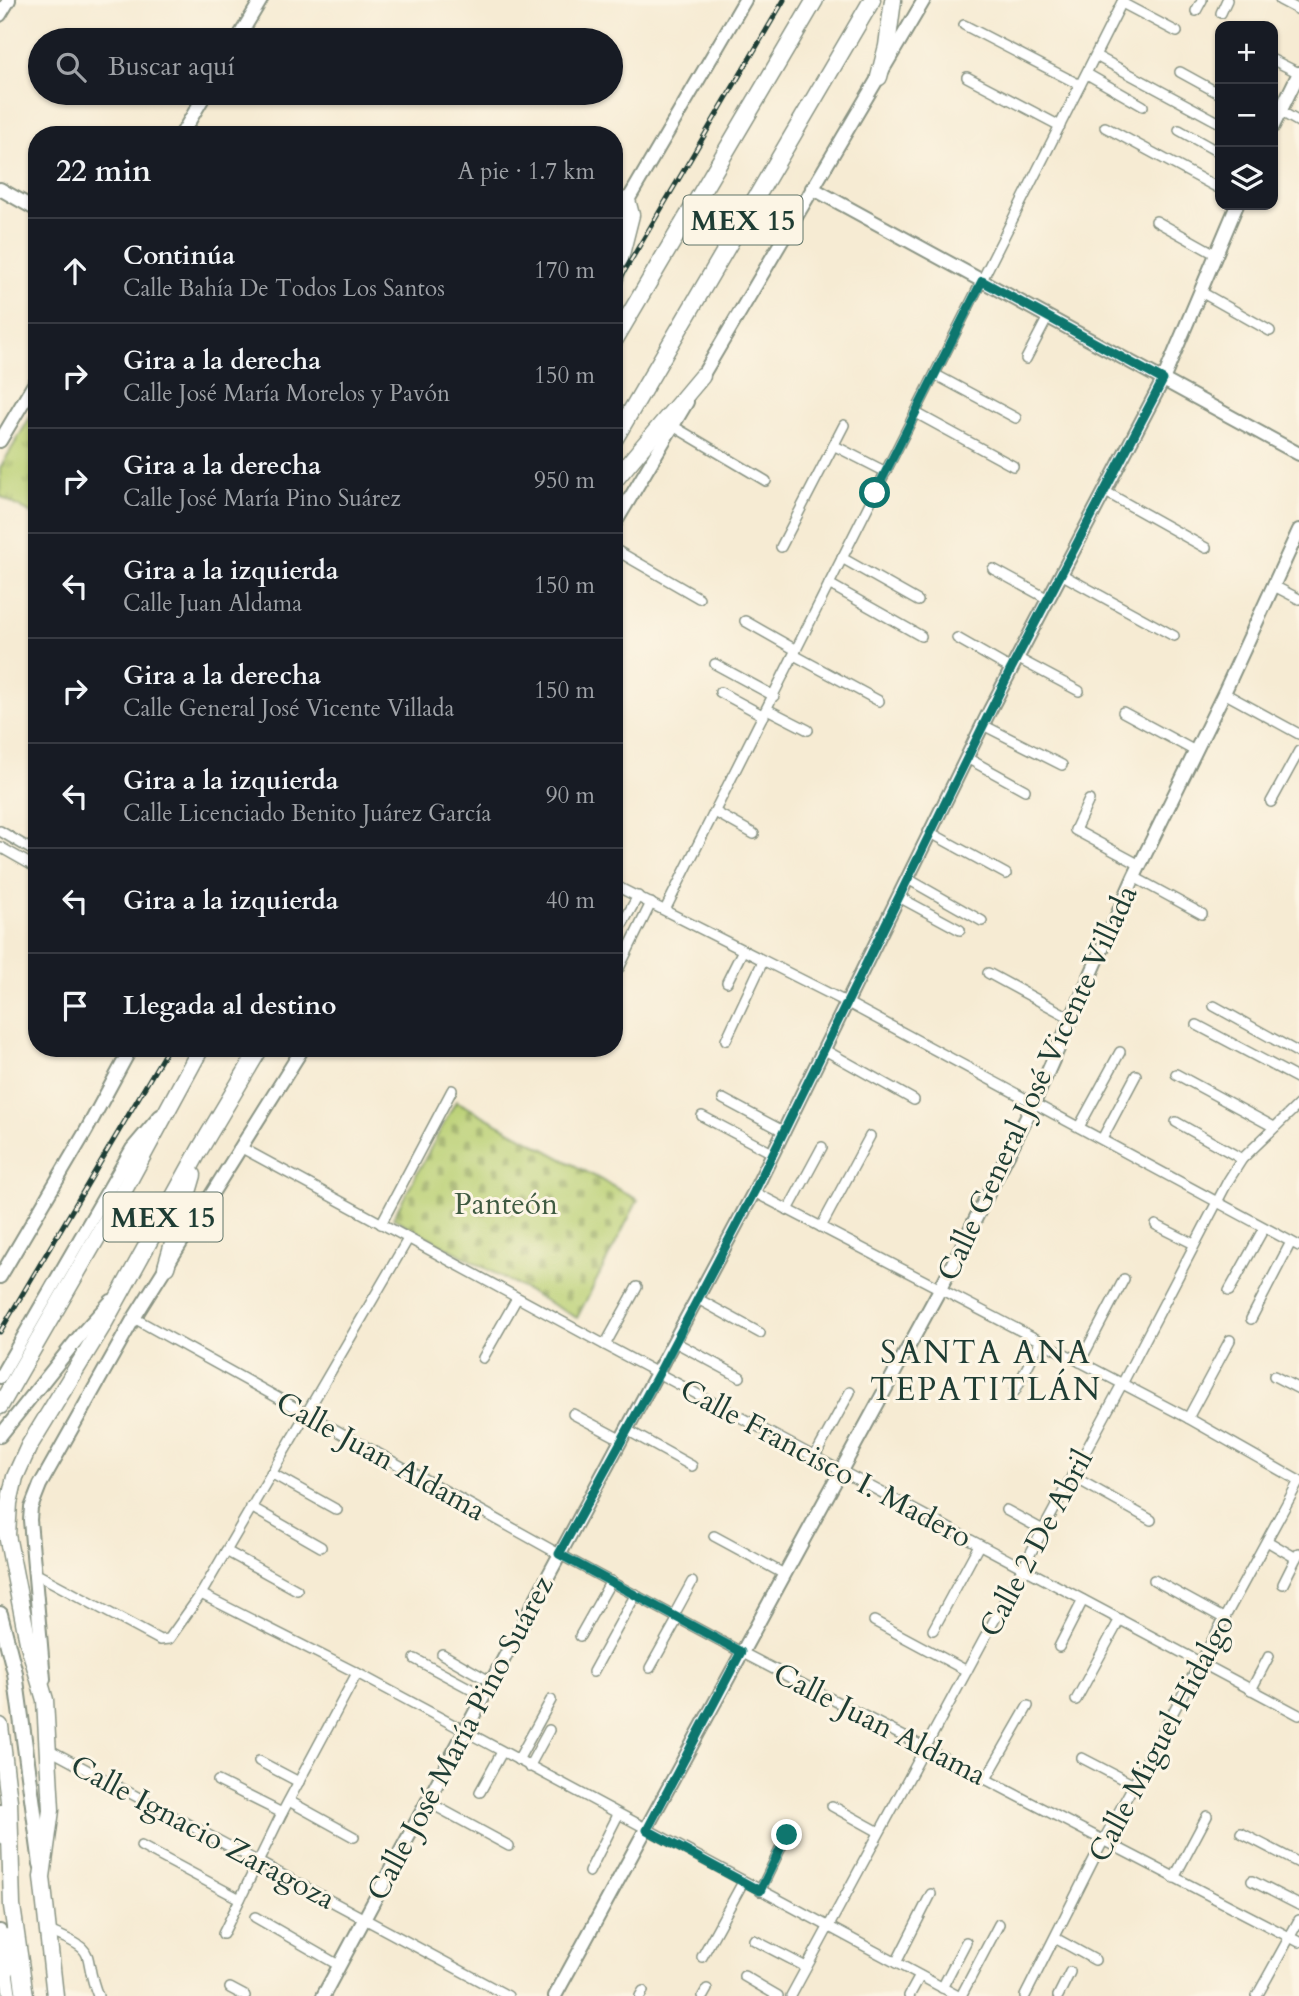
<!DOCTYPE html>
<html lang="es">
<meta charset="utf-8">
<style>
body{margin:0;font-family:Cardo,serif;background:#20242c;color:#f1f3f6}
.controls{position:absolute;right:21px;top:21px;display:grid;overflow:hidden;border-radius:14px;box-shadow:0 2px 5px #0004}
.controls button{width:63px;height:63px;display:grid;place-items:center;padding:0;border:0;border-bottom:2px solid #363941;background:#171b24;color:#f1f3f6;font:35px sans-serif}
.stop{position:absolute;width:21px;height:21px;margin:-16px;border:5px solid #0f766e;border-radius:50%;background:#fff}
.stop.end{background:#0f766e;border-color:#fff;box-shadow:0 2px 7px #0008}
.list{margin:0;padding:0;list-style:none}
h2{display:flex;justify-content:space-between;align-items:center;height:91px;margin:0;padding:0 28px;font-size:30px}
h2 small{font-size:23px;font-weight:400;color:#9ea1a6}
.list li{display:grid;grid-template-columns:46px 1fr auto;gap:21px;align-items:center;box-sizing:border-box;height:105px;padding:0 28px;border-top:2px solid #363941}
.list b{display:block;font-size:26px;white-space:nowrap}
.list p{margin:0;font-size:23px;white-space:nowrap;color:#9ea1a6}
.list em{font-size:23px;font-style:normal;color:#9ea1a6}
.icon{flex:none;width:38px;height:38px;fill:none;stroke:currentColor;stroke-width:2;stroke-linecap:round;stroke-linejoin:round}
.map{position:relative;flex:none;width:1299px;height:1996px;overflow:hidden}
.search{position:absolute;background:#171b24;box-shadow:0 2px 5px #0004;left:28px;top:28px;width:595px;height:77px;display:flex;align-items:center;gap:18px;box-sizing:border-box;padding:0 24px;border-radius:38px;color:#9ea1a6;font-size:26px}
.panel{position:absolute;background:#171b24;box-shadow:0 2px 5px #0004;left:28px;top:126px;width:595px;height:931px;border-radius:28px}
.map>svg:first-child{display:block}
.grass{fill:url(#grass-tufts);stroke:#6c8654;stroke-width:2}
.cemetery{fill:url(#cemetery-stones);stroke:#6c8654;stroke-width:2}
.lines{fill:none;stroke-linecap:round;stroke-linejoin:round}
.street-casing{stroke:#8a9484;stroke-width:12}
.secondary-casing{stroke:#8a9484;stroke-width:16}
.primary-casing{stroke:#8a9484;stroke-width:18}
.highway-casing{stroke:#8a9484;stroke-width:19}
.street{stroke:#fff;stroke-width:9}
.secondary{stroke:#fff;stroke-width:12}
.primary{stroke:#fff;stroke-width:14}
.highway{stroke:#fff;stroke-width:16}
.rail-casing{stroke:#1f3d34;stroke-width:5}
.rail{stroke:#fcf5e5;stroke-width:2.5;stroke-dasharray:8;stroke-linecap:butt}
.route{stroke:#0f766e;stroke-width:9}
.labels{text-anchor:middle;stroke-width:6;stroke-linejoin:round;paint-order:stroke}
.shield{fill:#fcf5e5;stroke:#617469;stroke-width:2}
.shield-label{font-size:28px;font-weight:bold;fill:#1f3d34}
.street-label{font-size:30px;fill:#1f3d34;stroke:#fcf5e5}
.park-label{font-size:30px;fill:#3e5a41;stroke:#fcf5e5}
.neighbourhood-label{font-size:32px;letter-spacing:2px;fill:#1f3d34;stroke:#fcf5e5}
</style>
<div class="map">
<svg width="1299" height="1996" viewBox="0 0 1299 1996">
<defs>
<pattern id="grass-tufts" width="24" height="20" patternUnits="userSpaceOnUse" patternTransform="scale(1.75)"><rect width="24" height="20" fill="#bad074"/><path d="M3 7l-1-3M5 7V3M7 7l1-3M15 17l-1-3M17 17v-4M19 17l1-3" fill="none" stroke="#97aa60"/></pattern>
<pattern id="cemetery-stones" width="16" height="16" patternUnits="userSpaceOnUse" patternTransform="scale(1.75)"><rect width="16" height="16" fill="#bad074"/><path d="M2 7V4a2 2 0 0 1 4 0v3zM10 15v-3a2 2 0 0 1 4 0v3z" fill="#97aa60"/></pattern>
</defs>
<rect width="100%" height="100%" fill="#fcf5e5"/>
<filter id="ink" filterUnits="userSpaceOnUse"><feTurbulence type="fractalNoise" baseFrequency=".0143" numOctaves="2"/><feDisplacementMap in="SourceGraphic" scale="14" xChannelSelector="R" yChannelSelector="G"/><feConvolveMatrix kernelMatrix="1 2 1 2 8 2 1 2 1" color-interpolation-filters="sRGB"/></filter>
<filter id="wash" filterUnits="userSpaceOnUse"><feTurbulence type="fractalNoise" baseFrequency=".00686" numOctaves="4" result="noise"/><feDisplacementMap in="SourceGraphic" scale="28" xChannelSelector="R" yChannelSelector="G"/><feGaussianBlur stdDeviation="1.57" result="paint"/><feColorMatrix in="noise" values="0 0 0 0 0 0 0 0 0 0 0 0 0 0 0 0 0 1.4 0 .05"/><feComposite in="paint" operator="in"/></filter>
<g filter="url(#wash)">
<rect width="100%" height="100%" fill="#f6ebd3"/>
<polygon class="grass" points="37,406 37,517 0,496 0,468"/>
<polygon class="cemetery" points="456,1101 638,1200 577,1318 393,1218"/>
</g>
<g filter="url(#ink)">
<g class="lines">
<defs>
<g id="street">
<polyline points="1280,0 1299,10"/>
<polyline points="1122,3 1177,32"/>
<polyline points="1196,11 1202,0"/>
<polyline points="1221,13 1227,0"/>
<polyline points="964,25 1080,85"/>
<polyline points="1096,56 1220,123"/>
<polyline points="1273,60 1299,73"/>
<polyline points="1180,72 1220,94"/>
<polyline points="1087,74 1143,106"/>
<polyline points="967,77 1060,126"/>
<polyline points="1280,111 1299,122"/>
<polyline points="1105,127 1220,189"/>
<polyline points="1179,130 1220,153"/>
<polyline points="1156,221 1217,255"/>
<polyline points="1201,292 1270,331"/>
<polyline points="1026,359 1048,317"/>
<polyline points="936,375 1016,418"/>
<polyline points="916,413 1013,466"/>
<polyline points="673,426 766,481"/>
<polyline points="835,446 886,472"/>
<polyline points="1104,491 1206,548"/>
<polyline points="781,547 844,425"/>
<polyline points="614,549 699,598"/>
<polyline points="842,558 918,601"/>
<polyline points="993,569 1048,599"/>
<polyline points="1061,574 1174,636"/>
<polyline points="829,584 921,636"/>
<polyline points="1274,586 1299,599"/>
<polyline points="745,621 796,650"/>
<polyline points="957,638 1011,669"/>
<polyline points="794,655 879,701"/>
<polyline points="1017,658 1079,691"/>
<polyline points="715,664 774,696"/>
<polyline points="720,692 764,716"/>
<polyline points="1224,693 1299,734"/>
<polyline points="767,709 808,730"/>
<polyline points="1123,712 1195,751"/>
<polyline points="983,725 1062,765"/>
<polyline points="967,758 1025,790"/>
<polyline points="1089,800 1075,830 1140,865"/>
<polyline points="1271,802 1299,751"/>
<polyline points="715,812 754,834"/>
<polyline points="0,831 37,853"/>
<polyline points="931,833 1006,874"/>
<polyline points="0,847 37,868"/>
<polyline points="1134,877 1202,914"/>
<polyline points="908,879 982,921"/>
<polyline points="614,885 846,1002 1299,1246"/>
<polyline points="899,897 960,930"/>
<polyline points="665,910 1123,0"/>
<polyline points="614,939 638,896"/>
<polyline points="619,968 651,903"/>
<polyline points="988,973 1071,1018"/>
<polyline points="727,982 743,950"/>
<polyline points="1214,1006 1299,1053"/>
<polyline points="1197,1025 1299,1079"/>
<polyline points="726,1040 763,961"/>
<polyline points="823,1049 914,1100"/>
<polyline points="1176,1074 1274,1127"/>
<polyline points="723,1099 785,1132"/>
<polyline points="702,1116 774,1154"/>
<polyline points="1176,1122 1242,1159"/>
<polyline points="1079,1127 1120,1052"/>
<polyline points="1102,1139 1136,1075"/>
<polyline points="242,1148 605,1345 1299,1715"/>
<polyline points="754,1192 1188,1418 1299,1481"/>
<polyline points="788,1210 822,1147"/>
<polyline points="381,1224 452,1090"/>
<polyline points="1156,1225 1194,1244"/>
<polyline points="821,1227 870,1136"/>
<polyline points="1229,1291 1264,1228"/>
<polyline points="698,1299 760,1333"/>
<polyline points="134,1318 559,1554 741,1652 1299,1942"/>
<polyline points="1251,1319 1291,1242"/>
<polyline points="675,1342 740,1377"/>
<polyline points="605,1345 637,1287"/>
<polyline points="483,1358 517,1298"/>
<polyline points="1080,1362 1124,1279"/>
<polyline points="1274,1376 1299,1389"/>
<polyline points="1015,1391 1040,1342"/>
<polyline points="573,1414 622,1440"/>
<polyline points="1188,1418 1230,1340"/>
<polyline points="627,1430 692,1466"/>
<polyline points="815,1456 850,1392"/>
<polyline points="271,1473 337,1510"/>
<polyline points="1072,1476 1151,1520"/>
<polyline points="251,1507 321,1547"/>
<polyline points="1006,1510 1043,1530"/>
<polyline points="714,1536 784,1574"/>
<polyline points="1267,1541 1296,1558 1299,1553"/>
<polyline points="226,1551 297,1590"/>
<polyline points="33,1572 160,1640 169,1639 201,1594 408,1239"/>
<polyline points="1154,1580 1225,1619"/>
<polyline points="1283,1584 1296,1558"/>
<polyline points="201,1594 357,1673 958,1996"/>
<polyline points="674,1615 692,1582"/>
<polyline points="874,1621 967,1671"/>
<polyline points="933,1630 979,1545"/>
<polyline points="580,1636 611,1581"/>
<polyline points="1059,1647 1083,1600"/>
<polyline points="442,1654 491,1682"/>
<polyline points="415,1659 484,1696"/>
<polyline points="650,1668 678,1618"/>
<polyline points="593,1672 636,1594"/>
<polyline points="1251,1690 1269,1656"/>
<polyline points="1076,1700 1120,1619"/>
<polyline points="48,1749 508,1996"/>
<polyline points="1082,1758 1134,1785"/>
<polyline points="518,1760 551,1700"/>
<polyline points="259,1761 299,1782"/>
<polyline points="529,1767 549,1730"/>
<polyline points="986,1779 1028,1706"/>
<polyline points="218,1781 282,1813"/>
<polyline points="480,1792 502,1752"/>
<polyline points="289,1801 354,1837"/>
<polyline points="428,1802 509,1846"/>
<polyline points="832,1806 879,1832"/>
<polyline points="1241,1833 1299,1863"/>
<polyline points="141,1846 240,1899"/>
<polyline points="589,1872 618,1815"/>
<polyline points="1174,1878 1207,1816"/>
<polyline points="1252,1881 1299,1905"/>
<polyline points="760,1891 787,1835"/>
<polyline points="255,1917 340,1966"/>
<path d="M49,1931C103,1953 80,1951 98,1996"/>
<polyline points="223,1934 282,1813 357,1673"/>
<polyline points="1055,1938 1095,1960"/>
<polyline points="754,1940 806,1967"/>
<polyline points="702,1957 743,1882"/>
<polyline points="896,1963 931,1894"/>
<polyline points="744,1976 778,1996"/>
<polyline points="230,1988 245,1996"/>
<polyline points="942,1988 966,1942"/>
<polyline points="640,1996 643,1991"/>
<polyline points="703,1996 707,1989"/>
<polyline points="791,1996 1122,1384 1228,1181 1242,1159 1299,1104"/>
<polyline points="909,1996 920,1976"/>
<polyline points="961,1996 999,1924"/>
<polyline points="1025,1996 1103,1841 1299,1481"/>
<polyline points="1058,1996 1070,1972"/>
<polyline points="1257,1996 1299,1920"/>
</g>
<g id="secondary">
<polyline points="0,15 9,0"/>
<polyline points="237,40 261,0"/>
<polyline points="1273,126 1299,73"/>
<polyline points="181,135 206,93"/>
<polyline points="812,188 1299,454"/>
<polyline points="0,189 37,210"/>
<polyline points="614,224 745,0"/>
<polyline points="698,383 924,0"/>
<polyline points="0,441 37,379"/>
<polyline points="614,525 687,402"/>
<polyline points="0,1277 86,1131 131,1048"/>
<polyline points="0,1377 132,1149 160,1116"/>
<polyline points="0,1436 82,1333 111,1301"/>
<polyline points="44,1679 30,1520 31,1508 40,1485 134,1318 303,1048"/>
<polyline points="0,1931 10,1996"/>
<polyline points="323,1996 754,1192 990,710 1163,380 1237,205"/>
<polyline points="555,1996 940,1289 1034,1103 1134,877 1224,693 1299,530"/>
</g>
<g id="primary">
<polyline points="0,1614 15,1673 41,1864"/>
<polyline points="0,1812 6,1838"/>
</g>
<g id="highway">
<polyline points="879,77 887,46 893,0"/>
<polyline points="614,282 631,215 627,200"/>
<polyline points="614,341 815,0"/>
<polyline points="614,440 872,0"/>
<polyline points="614,481 702,376"/>
<polyline points="166,1267 193,1175"/>
<polyline points="0,1406 117,1203 201,1048"/>
<polyline points="0,1726 9,1801 12,1906 25,1996"/>
<polyline points="7,1969 8,1937"/>
<polyline points="55,1996 42,1877 51,1810 45,1700 28,1642 7,1535 9,1503 15,1477 29,1446 103,1325 200,1149 260,1048"/>
</g>
</defs>
<use href="#street" class="street-casing"/>
<use href="#secondary" class="secondary-casing"/>
<use href="#primary" class="primary-casing"/>
<use href="#highway" class="highway-casing"/>
<use href="#street" class="street"/>
<use href="#secondary" class="secondary"/>
<use href="#primary" class="primary"/>
<use href="#highway" class="highway"/>
<defs>
<g id="rail">
<polyline points="614,289 784,0"/>
<polyline points="0,1332 168,1048"/>
</g>
</defs>
<use href="#rail" class="rail-casing"/>
<use href="#rail" class="rail"/>
</g>
</g>
<g class="lines" filter="url(#ink)">
<polyline class="route" points="787,1835 760,1891 647,1830 741,1652 559,1554 659,1373 754,1192 1011,669 1163,380 982,281 875,493"/>
</g>
<g class="labels">
<g class="shield">
<rect x="683.5" y="195.5" width="119" height="49" rx="5"/>
<rect x="103.5" y="1192.5" width="119" height="49" rx="5"/>
</g>
<g class="shield-label">
<text x="743" y="230">MEX 15</text>
<text x="163" y="1227">MEX 15</text>
</g>
<g class="street-label">
<text transform="translate(1037 1083) rotate(-65)" y="10">Calle General José Vicente Villada</text>
<text transform="translate(381 1456) rotate(29)" y="10">Calle Juan Aldama</text>
<text transform="translate(826 1463) rotate(28)" y="10">Calle Francisco I. Madero</text>
<text transform="translate(1036 1543) rotate(-62)" y="10">Calle 2 De Abril</text>
<text transform="translate(880 1724) rotate(27)" y="10">Calle Juan Aldama</text>
<text transform="translate(460 1738) rotate(-62)" y="10">Calle José María Pino Suárez</text>
<text transform="translate(1161 1738) rotate(-62)" y="10">Calle Miguel Hidalgo</text>
<text transform="translate(203 1832) rotate(28)" y="10">Calle Ignacio Zaragoza</text>
</g>
<g class="park-label">
<text x="506" y="1214">Panteón</text>
</g>
<g class="neighbourhood-label">
<text x="986" y="1363">SANTA ANA<tspan x="986" dy="37">TEPATITLÁN</tspan></text>
</g>
</g>
</svg>
<div class="controls">
<button>+</button>
<button>−</button>
<button><svg class="icon" aria-label="layers" viewBox="0 0 24 24"><path d="M12 4l9 5-9 5-9-5zM3 14l9 5 9-5"/></svg></button>
</div>
<div class="stop" style="left:875px;top:493px"></div>
<div class="stop end" style="left:787px;top:1835px"></div>
<div class="search"><svg class="icon" aria-label="search" viewBox="0 0 24 24"><circle cx="10" cy="10" r="6"/><path d="M15 15l6 6"/></svg>Buscar aquí</div>
<section class="panel">
<h2>22 min<small>A pie · 1.7 km</small></h2>
<ul class="list">
<li><svg class="icon" aria-label="ahead" viewBox="0 0 24 24"><path d="M12 20V5M6 11l6-6 6 6"/></svg><div><b>Continúa</b><p>Calle Bahía De Todos Los Santos</p></div><em>170 m</em></li>
<li><svg class="icon" aria-label="right" viewBox="0 0 24 24"><path d="M7 20v-9h11M14 6l5 5-5 5"/></svg><div><b>Gira a la derecha</b><p>Calle José María Morelos y Pavón</p></div><em>150 m</em></li>
<li><svg class="icon" aria-label="right" viewBox="0 0 24 24"><path d="M7 20v-9h11M14 6l5 5-5 5"/></svg><div><b>Gira a la derecha</b><p>Calle José María Pino Suárez</p></div><em>950 m</em></li>
<li><svg class="icon" aria-label="left" viewBox="0 0 24 24"><path d="M17 20v-9H6M10 6l-5 5 5 5"/></svg><div><b>Gira a la izquierda</b><p>Calle Juan Aldama</p></div><em>150 m</em></li>
<li><svg class="icon" aria-label="right" viewBox="0 0 24 24"><path d="M7 20v-9h11M14 6l5 5-5 5"/></svg><div><b>Gira a la derecha</b><p>Calle General José Vicente Villada</p></div><em>150 m</em></li>
<li><svg class="icon" aria-label="left" viewBox="0 0 24 24"><path d="M17 20v-9H6M10 6l-5 5 5 5"/></svg><div><b>Gira a la izquierda</b><p>Calle Licenciado Benito Juárez García</p></div><em>90 m</em></li>
<li><svg class="icon" aria-label="left" viewBox="0 0 24 24"><path d="M17 20v-9H6M10 6l-5 5 5 5"/></svg><div><b>Gira a la izquierda</b></div><em>40 m</em></li>
<li><svg class="icon" aria-label="arrive" viewBox="0 0 24 24"><path d="M6 21V4h12l-3 4 3 4H6"/></svg><div><b>Llegada al destino</b></div></li>
</ul>
</section>
</div>
